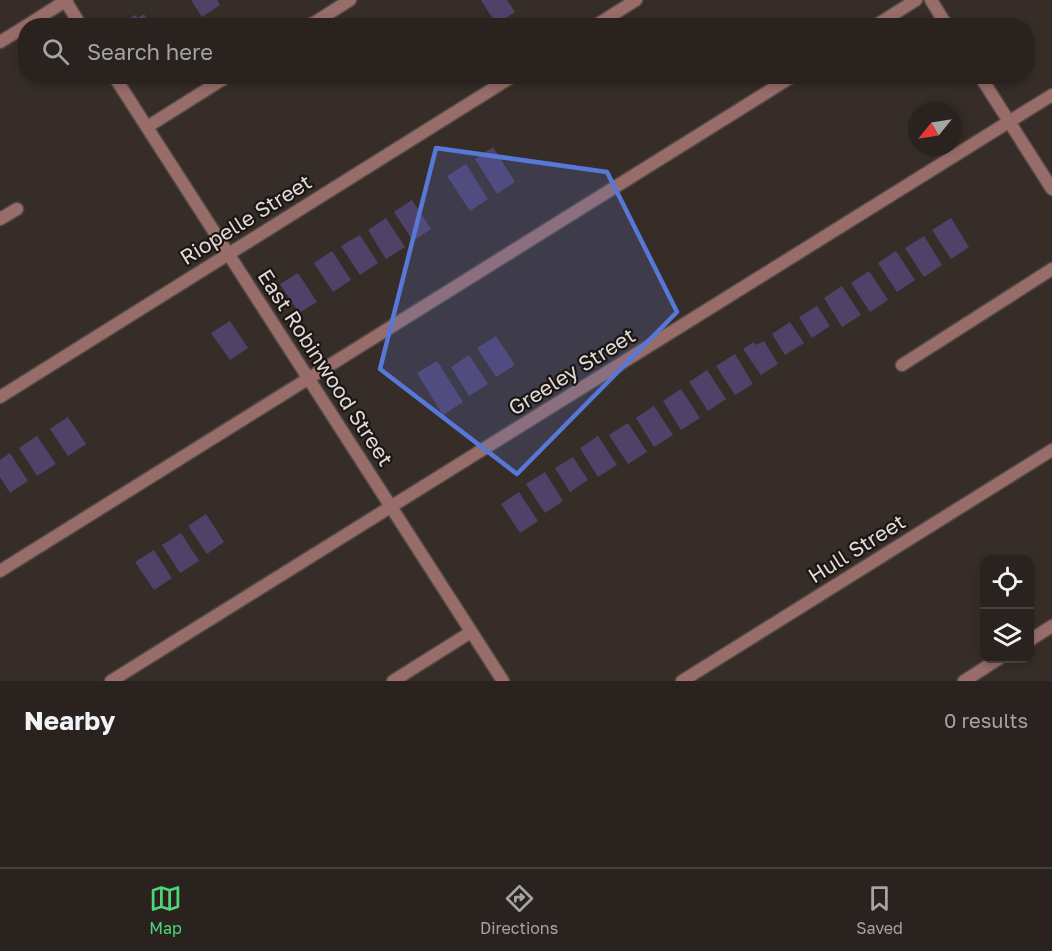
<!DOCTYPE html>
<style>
body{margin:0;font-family:"Golos Text",sans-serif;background:#352f2b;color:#f1f3f6}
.controls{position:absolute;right:18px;bottom:18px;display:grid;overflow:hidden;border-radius:12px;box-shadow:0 3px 9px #0003}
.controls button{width:54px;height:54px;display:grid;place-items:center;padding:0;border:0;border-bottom:2px solid #453f3c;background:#29221e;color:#f1f3f6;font:30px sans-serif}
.compass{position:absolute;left:908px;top:102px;width:54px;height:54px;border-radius:50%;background:#29221e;box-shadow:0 3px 9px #0003;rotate:240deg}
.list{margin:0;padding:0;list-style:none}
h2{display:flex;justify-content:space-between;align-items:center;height:78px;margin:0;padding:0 24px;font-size:26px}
h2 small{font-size:20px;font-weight:400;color:#a5a4a4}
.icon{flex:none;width:33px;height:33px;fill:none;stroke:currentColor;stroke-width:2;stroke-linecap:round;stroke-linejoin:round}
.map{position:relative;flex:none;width:1052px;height:681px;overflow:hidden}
.search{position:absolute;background:#29221e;box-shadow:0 3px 9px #0003;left:18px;right:18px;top:18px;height:66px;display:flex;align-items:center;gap:15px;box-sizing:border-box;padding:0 21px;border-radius:24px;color:#a5a4a4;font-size:22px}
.sheet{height:186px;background:#29221e}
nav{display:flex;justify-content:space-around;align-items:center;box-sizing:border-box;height:84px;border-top:2px solid #453f3c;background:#29221e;font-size:16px;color:#a5a4a4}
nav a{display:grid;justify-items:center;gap:3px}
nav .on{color:#4bd677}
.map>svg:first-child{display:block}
.building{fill:#4e4269}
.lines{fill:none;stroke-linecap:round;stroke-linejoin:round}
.lane-casing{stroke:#524944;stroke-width:15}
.street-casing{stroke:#524944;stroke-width:15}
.lane{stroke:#986d69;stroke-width:12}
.street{stroke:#986d69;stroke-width:12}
.marked{fill:#5878d8;fill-opacity:0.2;stroke:#5878d8;stroke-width:4.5;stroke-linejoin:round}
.labels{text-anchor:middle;stroke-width:4.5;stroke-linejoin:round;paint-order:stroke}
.street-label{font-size:21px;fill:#e0dad7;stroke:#1b1614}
</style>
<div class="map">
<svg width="1052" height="681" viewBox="0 0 1052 681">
<rect width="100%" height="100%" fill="#372d28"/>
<g class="building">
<polygon points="191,0 217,0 220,5 202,17"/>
<polygon points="481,0 507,0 515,12 496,24"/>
<polygon points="144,14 151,26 125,26 123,23 135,15 138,18"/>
<polygon points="493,147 515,182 497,194 475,159"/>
<polygon points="466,164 488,199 470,211 447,176"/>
<polygon points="412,200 431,229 413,241 394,212"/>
<polygon points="386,218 405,247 386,259 368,230"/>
<polygon points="951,218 969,247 951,259 932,230"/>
<polygon points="360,235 378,263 360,275 341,246"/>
<polygon points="924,236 942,265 924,277 905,248"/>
<polygon points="332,251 351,280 333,292 314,263"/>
<polygon points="896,251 915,280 897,292 878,263"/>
<polygon points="869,271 888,300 870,312 851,283"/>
<polygon points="298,273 317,302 299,313 280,284"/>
<polygon points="842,286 861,315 842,327 824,298"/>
<polygon points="817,306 830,326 812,338 799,317"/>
<polygon points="230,321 248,348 230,360 211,333"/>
<polygon points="790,322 804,343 785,355 772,334"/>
<polygon points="496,336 515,365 496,377 477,348"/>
<polygon points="764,341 778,364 761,375 743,349 754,342 756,345"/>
<polygon points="735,354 753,384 735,395 716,366"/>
<polygon points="469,355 488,384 469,396 451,367"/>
<polygon points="437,361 463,402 443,415 417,373"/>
<polygon points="707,370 726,399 708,411 689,382"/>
<polygon points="681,389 700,418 681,430 663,401"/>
<polygon points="654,406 673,435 654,447 636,418"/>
<polygon points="68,417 86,444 68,456 50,429"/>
<polygon points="628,423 647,452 628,464 609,435"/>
<polygon points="37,436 56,464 37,476 19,448"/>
<polygon points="598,436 617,465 598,477 580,448"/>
<polygon points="10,453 28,481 10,493 0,477 0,460"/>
<polygon points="573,457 588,480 570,492 555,468"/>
<polygon points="545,472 563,501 545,513 526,484"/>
<polygon points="519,492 538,521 520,533 501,504"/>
<polygon points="206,514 224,542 207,554 188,526"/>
<polygon points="181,533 199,561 180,573 162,545"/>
<polygon points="154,550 172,578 154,590 135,562"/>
</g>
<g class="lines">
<defs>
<g id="lane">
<polyline points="309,26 350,0"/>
<polyline points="875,26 916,0"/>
<polyline points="147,127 228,76"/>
<polyline points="0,219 17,209"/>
<polyline points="902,365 1052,269"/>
<polyline points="0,571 793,76"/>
<polyline points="1030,640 1052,626"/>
<polyline points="393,681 471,632"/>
<polyline points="964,681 1000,658"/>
</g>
<g id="street">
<polyline points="65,0 81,26"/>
<polyline points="931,0 947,26"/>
<polyline points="26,26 67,0"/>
<polyline points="595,26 636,0"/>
<polyline points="0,42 26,26"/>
<polyline points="114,76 503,681"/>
<polyline points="980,76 1052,189"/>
<polyline points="0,397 513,76"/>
<polyline points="111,681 1052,95"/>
<polyline points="682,681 1052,450"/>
</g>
</defs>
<use href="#lane" class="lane-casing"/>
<use href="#street" class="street-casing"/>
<use href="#lane" class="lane"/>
<use href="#street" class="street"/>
</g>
<path class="marked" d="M436,148L607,172L677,312L517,474L380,369Z"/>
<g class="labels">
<g class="street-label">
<text transform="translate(246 220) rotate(-32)" y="7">Riopelle Street</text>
<text transform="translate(325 368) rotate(57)" y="7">East Robinwood Street</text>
<text transform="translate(572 372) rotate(-32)" y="7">Greeley Street</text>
<text transform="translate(857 549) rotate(-32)" y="7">Hull Street</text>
</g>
</g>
</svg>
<div class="controls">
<button><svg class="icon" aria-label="locate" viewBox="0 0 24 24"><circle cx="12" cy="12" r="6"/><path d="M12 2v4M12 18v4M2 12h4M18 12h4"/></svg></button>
<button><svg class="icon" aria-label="layers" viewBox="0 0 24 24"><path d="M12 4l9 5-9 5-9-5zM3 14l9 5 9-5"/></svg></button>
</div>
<svg class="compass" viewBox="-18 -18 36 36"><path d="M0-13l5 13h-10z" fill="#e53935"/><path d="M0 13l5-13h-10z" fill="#a5a4a4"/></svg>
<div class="search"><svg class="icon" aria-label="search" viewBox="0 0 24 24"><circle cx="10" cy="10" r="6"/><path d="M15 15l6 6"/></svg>Search here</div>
</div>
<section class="sheet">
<h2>Nearby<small>0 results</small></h2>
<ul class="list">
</ul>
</section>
<nav>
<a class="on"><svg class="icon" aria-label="map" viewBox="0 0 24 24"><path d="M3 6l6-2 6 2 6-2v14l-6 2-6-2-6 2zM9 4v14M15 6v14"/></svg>Map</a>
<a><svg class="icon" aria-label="directions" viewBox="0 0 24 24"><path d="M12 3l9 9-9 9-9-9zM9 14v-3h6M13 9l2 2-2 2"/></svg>Directions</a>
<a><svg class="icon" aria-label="saved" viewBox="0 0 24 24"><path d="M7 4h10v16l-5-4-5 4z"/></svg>Saved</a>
</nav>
